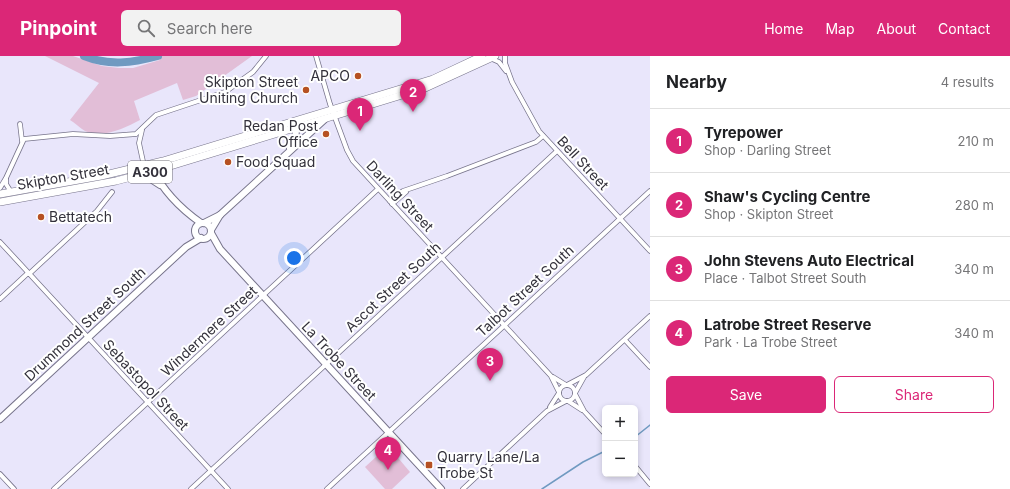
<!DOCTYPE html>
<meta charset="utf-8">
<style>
body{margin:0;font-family:Inter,sans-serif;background:#f2f2f2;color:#202124}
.controls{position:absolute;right:12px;bottom:12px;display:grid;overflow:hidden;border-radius:6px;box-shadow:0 2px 6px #0003}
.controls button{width:36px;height:36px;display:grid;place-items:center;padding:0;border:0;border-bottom:1px solid #e0e0e0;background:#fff;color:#202124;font:20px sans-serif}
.you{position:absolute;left:294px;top:202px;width:14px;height:14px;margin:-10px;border:3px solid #fff;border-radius:50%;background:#1a73e8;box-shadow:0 0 0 6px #1a73e833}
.badge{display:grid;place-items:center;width:26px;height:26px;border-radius:50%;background:#db2777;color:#fff;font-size:13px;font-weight:700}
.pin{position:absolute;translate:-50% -33px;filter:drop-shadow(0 1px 2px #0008)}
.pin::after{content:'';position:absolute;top:21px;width:14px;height:12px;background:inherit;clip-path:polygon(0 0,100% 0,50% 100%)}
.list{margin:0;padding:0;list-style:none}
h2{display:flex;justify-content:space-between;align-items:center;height:52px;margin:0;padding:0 16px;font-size:17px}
h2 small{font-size:13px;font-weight:400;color:#757577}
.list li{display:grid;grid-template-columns:26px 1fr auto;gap:12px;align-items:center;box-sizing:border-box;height:64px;padding:0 16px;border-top:1px solid #e0e0e0}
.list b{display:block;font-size:15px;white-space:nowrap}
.list p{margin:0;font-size:13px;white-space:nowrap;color:#757577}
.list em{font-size:13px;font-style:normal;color:#757577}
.actions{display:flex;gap:8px;padding:12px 16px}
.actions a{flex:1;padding:9px 0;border:1px solid #db2777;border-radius:6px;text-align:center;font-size:14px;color:#db2777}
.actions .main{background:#db2777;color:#fff}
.icon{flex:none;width:22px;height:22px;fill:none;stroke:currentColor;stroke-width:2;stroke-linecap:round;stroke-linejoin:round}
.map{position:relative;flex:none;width:650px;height:433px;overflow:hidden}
header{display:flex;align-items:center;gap:24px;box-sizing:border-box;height:56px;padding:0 20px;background:#db2777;color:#fff}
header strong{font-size:19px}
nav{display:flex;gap:22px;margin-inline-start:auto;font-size:14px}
.search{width:280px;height:36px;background:#f2f2f2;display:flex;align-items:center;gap:10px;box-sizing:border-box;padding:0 14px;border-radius:6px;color:#757577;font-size:15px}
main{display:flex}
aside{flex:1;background:#fff}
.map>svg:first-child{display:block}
.green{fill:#e2bed7}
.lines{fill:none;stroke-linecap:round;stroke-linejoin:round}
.stream{stroke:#709ac1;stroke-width:1.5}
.river{stroke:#709ac1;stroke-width:8}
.minor-casing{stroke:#77748b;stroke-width:5.5}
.secondary-casing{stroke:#77748b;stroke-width:8}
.trunk-casing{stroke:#77748b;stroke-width:8}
.minor{stroke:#fff;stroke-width:4}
.secondary{stroke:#fff;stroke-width:6}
.trunk{stroke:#fff;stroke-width:7}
.poi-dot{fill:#b65122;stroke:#fff;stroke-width:1.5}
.labels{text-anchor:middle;stroke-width:4;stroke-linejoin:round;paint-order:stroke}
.shield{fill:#fff;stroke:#706f76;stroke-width:1}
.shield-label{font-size:13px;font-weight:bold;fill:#33313b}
.poi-label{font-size:14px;fill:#33313b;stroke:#fff;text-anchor:end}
.street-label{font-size:14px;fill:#33313b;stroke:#fff}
</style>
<header>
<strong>Pinpoint</strong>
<div class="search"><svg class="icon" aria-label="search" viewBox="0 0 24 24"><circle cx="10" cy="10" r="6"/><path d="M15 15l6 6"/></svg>Search here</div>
<nav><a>Home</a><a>Map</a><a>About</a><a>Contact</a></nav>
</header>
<main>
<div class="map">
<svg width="650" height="433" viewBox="0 0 650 433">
<rect width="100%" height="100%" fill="#e9e6fb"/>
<g class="green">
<path d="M45,0H73L102,10L119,12H133L160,4L159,0H252L196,40L183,44L177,27L134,45L140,64C125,72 102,83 85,75C80,72 75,67 70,64L99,27Z"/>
<polygon points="388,390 410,416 392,433 385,433 365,411"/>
</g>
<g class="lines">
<g class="stream">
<polyline points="635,381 650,369"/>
<polyline points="542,433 583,406 605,395"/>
</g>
<path class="river" d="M84,0C109,10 132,7 158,0"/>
<defs>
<g id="minor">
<polyline points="316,0 330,48 347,94 353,105 551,320 559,336"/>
<polyline points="505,0 505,7 512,26 539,75 650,195"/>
<polyline points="490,2 499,6 506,15"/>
<polyline points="20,68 22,85"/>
<polyline points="142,74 139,87 144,110"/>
<polyline points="6,123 6,128 11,136"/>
<polyline points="0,132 6,122 24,83 73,78 110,80 136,78 156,59 225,36 253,16 266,0"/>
<polyline points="390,145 403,135 447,120 536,86 543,80"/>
<polyline points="392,148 406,136"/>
<polyline points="0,186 228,433"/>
<polyline points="29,218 97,155 112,136"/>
<polyline points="0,243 28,217"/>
<polyline points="625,284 650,311"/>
<polyline points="553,321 566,329"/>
<polyline points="567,329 586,319 650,260"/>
<circle cx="567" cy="337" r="8"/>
<polyline points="575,337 584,321"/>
<polyline points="575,338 584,355 605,378"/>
<polyline points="568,345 582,354"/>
<polyline points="550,351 559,337"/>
<polyline points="635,410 650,428"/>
<polyline points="0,418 14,433"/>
<polyline points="54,433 378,133"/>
<polyline points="191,433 557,95"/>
<polyline points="327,433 650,135"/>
<polyline points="463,433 547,355 566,345"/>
</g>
<g id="secondary">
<polyline points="290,92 295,82 297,68"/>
<path d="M152,112C163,135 181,153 201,167"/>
<polyline points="143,118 160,129"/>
<polyline points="204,167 220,159"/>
<circle cx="203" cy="175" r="8"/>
<polyline points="211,174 220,159 325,63"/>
<polyline points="211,177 220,193 441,433"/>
<polyline points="0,363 186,191 201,182"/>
</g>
<g id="trunk">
<polyline points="0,138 101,120 163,105 433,23 482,0"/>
<polyline points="0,146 116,125 154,115 425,32 495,0"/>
</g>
</defs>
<use href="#minor" class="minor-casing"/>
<use href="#secondary" class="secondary-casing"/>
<use href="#trunk" class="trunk-casing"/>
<use href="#minor" class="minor"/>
<use href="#secondary" class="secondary"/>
<use href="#trunk" class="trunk"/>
</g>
<g class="poi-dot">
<circle cx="358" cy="20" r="4"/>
<circle cx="306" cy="34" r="4"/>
<circle cx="326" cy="78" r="4"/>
<circle cx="228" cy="106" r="4"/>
<circle cx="41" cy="161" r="4"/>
<rect x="425" y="405" width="8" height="8" rx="2"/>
</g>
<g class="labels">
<rect class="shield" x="128" y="105" width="44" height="22" rx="3"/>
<g class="shield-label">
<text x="150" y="121">A300</text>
</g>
<g class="poi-label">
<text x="350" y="25">APCO</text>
<text x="298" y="31">Skipton Street<tspan x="298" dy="16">Uniting Church</tspan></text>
<text x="318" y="75">Redan Post<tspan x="318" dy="16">Office</tspan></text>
<text x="236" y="111" text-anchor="start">Food Squad</text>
<text x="49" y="166" text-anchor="start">Bettatech</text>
<text x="437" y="406" text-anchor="start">Quarry Lane/La<tspan x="437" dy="16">Trobe St</tspan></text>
</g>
<g class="street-label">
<text transform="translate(583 107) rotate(47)" y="5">Bell Street</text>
<text transform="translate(63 121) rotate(-10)" y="5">Skipton Street</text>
<text transform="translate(400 140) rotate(47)" y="5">Darling Street</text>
<text transform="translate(393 231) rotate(-43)" y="5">Ascot Street South</text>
<text transform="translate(525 235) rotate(-43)" y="5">Talbot Street South</text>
<text transform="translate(85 268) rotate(-43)" y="5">Drummond Street South</text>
<text transform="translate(209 275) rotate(-43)" y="5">Windermere Street</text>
<text transform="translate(339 305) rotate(47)" y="5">La Trobe Street</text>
<text transform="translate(146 329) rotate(47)" y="5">Sebastopol Street</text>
</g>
</g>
</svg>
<div class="controls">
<button>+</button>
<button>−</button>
</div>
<div class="you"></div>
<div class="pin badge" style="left:360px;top:75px">1</div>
<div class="pin badge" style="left:413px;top:56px">2</div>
<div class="pin badge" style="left:490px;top:325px">3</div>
<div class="pin badge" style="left:388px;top:414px">4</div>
</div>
<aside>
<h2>Nearby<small>4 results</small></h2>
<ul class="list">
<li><span class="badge">1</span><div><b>Tyrepower</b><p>Shop · Darling Street</p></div><em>210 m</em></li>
<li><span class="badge">2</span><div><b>Shaw's Cycling Centre</b><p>Shop · Skipton Street</p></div><em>280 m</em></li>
<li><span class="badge">3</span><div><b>John Stevens Auto Electrical</b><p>Place · Talbot Street South</p></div><em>340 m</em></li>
<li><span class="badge">4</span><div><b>Latrobe Street Reserve</b><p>Park · La Trobe Street</p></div><em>340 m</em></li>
</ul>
<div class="actions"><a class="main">Save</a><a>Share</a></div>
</aside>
</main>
